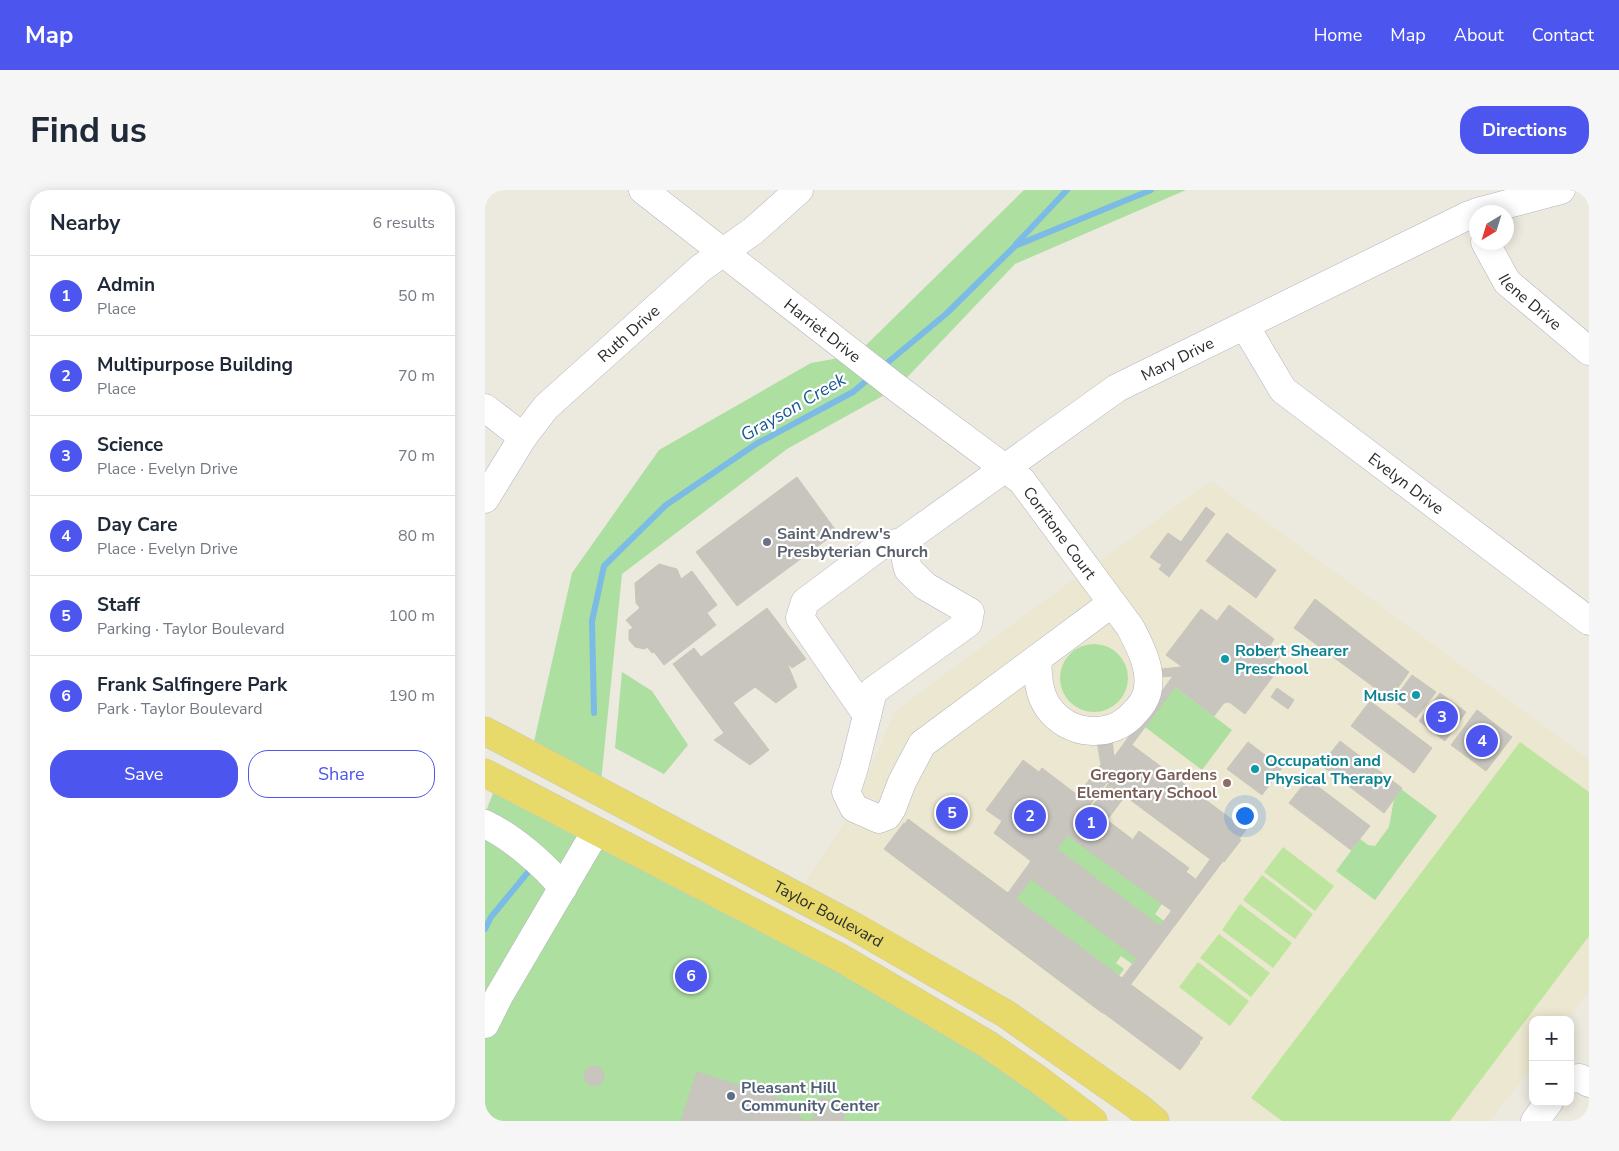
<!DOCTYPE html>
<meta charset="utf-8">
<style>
body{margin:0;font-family:"Nunito Sans",sans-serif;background:#f6f6f7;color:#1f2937}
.controls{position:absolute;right:15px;bottom:15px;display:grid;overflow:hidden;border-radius:10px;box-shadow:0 2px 12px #0003}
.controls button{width:45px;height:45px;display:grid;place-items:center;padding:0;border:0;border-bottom:1px solid #e0e1e3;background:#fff;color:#1f2937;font:25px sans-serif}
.compass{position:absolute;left:984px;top:15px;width:45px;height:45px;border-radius:50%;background:#fff;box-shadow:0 2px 12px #0003;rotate:218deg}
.you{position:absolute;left:759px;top:625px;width:18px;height:18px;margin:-12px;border:4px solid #fff;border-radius:50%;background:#1a73e8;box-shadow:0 0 0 8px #1a73e833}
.badge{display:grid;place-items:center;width:32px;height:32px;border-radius:50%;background:#4c55ed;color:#fff;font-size:16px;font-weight:700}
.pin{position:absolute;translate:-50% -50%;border:2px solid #fff;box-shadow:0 1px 5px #0006}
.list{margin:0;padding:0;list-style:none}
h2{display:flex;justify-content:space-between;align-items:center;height:65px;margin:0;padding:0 20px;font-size:21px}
h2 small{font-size:16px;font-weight:400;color:#747a83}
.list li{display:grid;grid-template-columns:32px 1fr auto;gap:15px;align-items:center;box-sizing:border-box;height:80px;padding:0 20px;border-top:1px solid #e0e1e3}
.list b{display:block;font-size:19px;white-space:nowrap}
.list p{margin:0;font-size:16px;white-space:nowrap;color:#747a83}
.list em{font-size:16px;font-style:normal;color:#747a83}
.actions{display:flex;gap:10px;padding:15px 20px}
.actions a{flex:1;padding:11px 0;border:1px solid #4c55ed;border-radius:20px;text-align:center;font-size:18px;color:#4c55ed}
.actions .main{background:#4c55ed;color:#fff}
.map{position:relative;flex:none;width:1104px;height:931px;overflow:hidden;border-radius:20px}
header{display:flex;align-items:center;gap:30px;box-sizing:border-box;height:70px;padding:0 25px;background:#4c55ed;color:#fff}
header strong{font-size:24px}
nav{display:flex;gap:28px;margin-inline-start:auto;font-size:18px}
.intro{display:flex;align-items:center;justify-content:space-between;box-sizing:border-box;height:120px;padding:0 30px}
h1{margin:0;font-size:35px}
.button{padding:12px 22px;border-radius:20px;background:#4c55ed;color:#fff;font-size:18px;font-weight:700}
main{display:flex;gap:30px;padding:0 30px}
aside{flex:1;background:#fff;border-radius:20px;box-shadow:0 2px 12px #0003}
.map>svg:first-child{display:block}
.education{fill:#ece7d0}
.green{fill:#addfa0}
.pitch{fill:#bde59d}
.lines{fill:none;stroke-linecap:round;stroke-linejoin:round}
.stream{stroke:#7bbbe6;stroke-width:6}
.building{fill:#c8c5bf;stroke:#c8c5b9}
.minor-casing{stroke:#b3b3be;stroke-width:29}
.major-casing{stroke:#c8c8c8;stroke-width:29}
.minor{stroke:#fff;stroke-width:28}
.major{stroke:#e7da6a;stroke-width:28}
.worship-dot{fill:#6b7280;stroke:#fff;stroke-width:2}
.culture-dot{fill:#0f9aa8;stroke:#fff;stroke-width:2}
.education-dot{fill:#8d6e63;stroke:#fff;stroke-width:2}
.service-dot{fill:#5c6f8a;stroke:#fff;stroke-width:2}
.labels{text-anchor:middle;stroke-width:4.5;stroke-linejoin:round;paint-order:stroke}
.street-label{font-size:16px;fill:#2c2c2c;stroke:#fff}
.worship-label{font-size:16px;font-weight:bold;fill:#5b616d;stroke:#fff;text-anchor:start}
.culture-label{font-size:16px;font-weight:bold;fill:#0d838f;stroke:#fff;text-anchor:start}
.education-label{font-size:16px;font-weight:bold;fill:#785e54;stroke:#fff;text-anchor:end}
.service-label{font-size:16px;font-weight:bold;fill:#4e5e75;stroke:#fff;text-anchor:start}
.water-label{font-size:18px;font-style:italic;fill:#185994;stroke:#fff}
</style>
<header>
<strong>Map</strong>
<nav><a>Home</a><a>Map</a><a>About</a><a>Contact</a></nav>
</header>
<div class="intro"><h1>Find us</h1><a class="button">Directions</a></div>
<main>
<aside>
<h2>Nearby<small>6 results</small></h2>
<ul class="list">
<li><span class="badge">1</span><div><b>Admin</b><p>Place</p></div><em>50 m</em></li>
<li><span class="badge">2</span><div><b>Multipurpose Building</b><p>Place</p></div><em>70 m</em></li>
<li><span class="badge">3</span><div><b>Science</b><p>Place · Evelyn Drive</p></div><em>70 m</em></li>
<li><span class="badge">4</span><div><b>Day Care</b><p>Place · Evelyn Drive</p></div><em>80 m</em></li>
<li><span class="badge">5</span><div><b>Staff</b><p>Parking · Taylor Boulevard</p></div><em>100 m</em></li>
<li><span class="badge">6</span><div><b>Frank Salfingere Park</b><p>Park · Taylor Boulevard</p></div><em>190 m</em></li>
</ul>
<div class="actions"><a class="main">Save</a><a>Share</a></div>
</aside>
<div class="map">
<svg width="1104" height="931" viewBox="0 0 1104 931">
<rect width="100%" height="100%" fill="#ece9df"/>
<polygon class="education" points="726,291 1104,569 1104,801 1082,830 1048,830 1048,875 1005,931 670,931 311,706 369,618 409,522 541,424"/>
<g class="green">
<polygon points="539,0 701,0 530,74 412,198 302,259 137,384 115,602 46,565 87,383 174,260 326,173 371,165"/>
<circle cx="609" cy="488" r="34"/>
<polygon points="137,482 167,501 203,555 179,584 130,558"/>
<polygon points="690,497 747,540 717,580 660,537"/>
<polygon points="13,590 354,767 608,931 9,931 0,924 0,624"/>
<polygon points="916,599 952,626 890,710 851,681 875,649 883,655 890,656 904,637 909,609"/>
<polygon points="583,644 677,714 670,724 679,731 675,736 572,659"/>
<polygon points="546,689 652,768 647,774 636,766 631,773 639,779 634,786 531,709"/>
</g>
<g class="pitch">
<polygon points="1035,552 1104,602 1104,746 965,931 797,931 766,908"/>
<polygon points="798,657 849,696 830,721 779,682"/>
<polygon points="777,685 828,724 810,749 758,710"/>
<polygon points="755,714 807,753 788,778 737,740"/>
<polygon points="734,744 785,783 766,807 715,768"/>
<polygon points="713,772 764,811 745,836 694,797"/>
</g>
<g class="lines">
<g class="stream">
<polyline points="531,54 582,0"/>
<polyline points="396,178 461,124 530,56 666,0"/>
<polyline points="109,523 107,431 119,376 181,315 271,254 368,202 387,186"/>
<polyline points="0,739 6,727 48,676"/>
</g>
</g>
<g class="building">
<polygon points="312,287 352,342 252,416 211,362"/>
<polygon points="721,317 730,324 684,387 674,379 677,375 665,367 683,343 696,352"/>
<polygon points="742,343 791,380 771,408 721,371"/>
<polygon points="174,374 192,379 196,389 207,381 232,415 222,423 231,435 179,475 169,462 167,463 162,457 160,459 150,457 144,450 144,440 148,438 141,430 155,418 151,413 150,393"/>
<polygon points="830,409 924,482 905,509 809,438"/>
<polygon points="744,415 789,449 784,457 796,465 790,473 795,477 760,524 744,512 739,513 729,526 688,495 697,483 696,476 681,465 716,419 732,431"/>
<polygon points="282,418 321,469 307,478 302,473 312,497 291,513 270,497 248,513 284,560 265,575 229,550 239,543 188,474 209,458 216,467"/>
<polygon points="696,477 697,483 688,495 690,497 640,564 638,562 621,584 613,578 616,575 612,551 627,549 629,567 688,486 676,487 676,479"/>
<polygon points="927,485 951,502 931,528 910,512 912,509 910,508"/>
<polygon points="792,498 809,510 803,519 786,507"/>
<polygon points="955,503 981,522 960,551 934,531"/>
<polygon points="885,511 947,558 929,583 866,536"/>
<polygon points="992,520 1027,547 1001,581 966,555"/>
<polygon points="855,551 917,598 899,623 836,575"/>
<polygon points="763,552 797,578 777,605 742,579"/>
<polygon points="647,555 761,640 754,649 640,564"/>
<polygon points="638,562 756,650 739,672 621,584"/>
<polygon points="538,570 554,582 557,578 595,607 546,671 509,643 517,631 501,620"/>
<polygon points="613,578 621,584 729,664 725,669 640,606 641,605 624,593 624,594 622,592 604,616 593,605"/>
<polygon points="823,589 885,636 866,660 804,613"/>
<polygon points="624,593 641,605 622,630 647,649 632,671 585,636 601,614 606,618"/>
<polygon points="595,607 601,614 585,636 691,715 687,721 582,645 572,659 675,736 674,743 566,662 546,689 546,671"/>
<polygon points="423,629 523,703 546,671 546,689 531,709 637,788 635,796 420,634"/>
<polygon points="419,633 635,796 616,822 399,659"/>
<polygon points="654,641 704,678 701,682 713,691 694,717 632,671"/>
<polygon points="566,662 674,743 654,770 546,689"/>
<polygon points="729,664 738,671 646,794 637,788 652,768 654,770 674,743 675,736 691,715 694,717 713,691 711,689"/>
<polygon points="637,788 718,848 714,852 639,797 620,824 616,822 635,796"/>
<polygon points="639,797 715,853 695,880 620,824"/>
<circle cx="109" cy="886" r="10"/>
<polygon points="212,882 317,916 313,928 323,931 196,931"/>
<polygon points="335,907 363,916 358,931 327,931"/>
</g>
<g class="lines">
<defs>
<g id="minor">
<path id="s1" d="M158,0L412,198L537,291L645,437C655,456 668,480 662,503C660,510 655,517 650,522C627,550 583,546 563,517C553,503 553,485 552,469"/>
<polyline points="992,22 1076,0"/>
<path id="s2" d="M1000,52L1022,92L1104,161"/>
<path id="s3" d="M760,136L798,200L1104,431"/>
<polyline points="0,218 38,247"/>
<path id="s4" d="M0,309L38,247L61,217L216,78L268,41L314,0"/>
<polyline points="417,352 423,379 440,396 485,422 483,433 388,501 369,578 361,602 369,618 394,629 402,626 407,618 417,592 437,554 627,413"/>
<path id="s5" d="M382,525L315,428L320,412L395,356L417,352L632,198L984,25L992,23"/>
<path d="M0,634C27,647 59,674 78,698"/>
<polyline points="0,834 14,806 111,641"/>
<polyline points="1085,889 1095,888 1104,893"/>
<polyline points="1050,931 1064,912"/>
</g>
<g id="major">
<path id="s6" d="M0,541L370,737L521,824L652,916L670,931"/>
<polyline points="0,583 354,767 502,854 554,890 608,931"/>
</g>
</defs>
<use href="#minor" class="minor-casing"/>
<use href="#major" class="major-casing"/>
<use href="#minor" class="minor"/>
<use href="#major" class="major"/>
</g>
<circle class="worship-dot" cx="282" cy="352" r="5"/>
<g class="culture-dot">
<circle cx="740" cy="469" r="5"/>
<circle cx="931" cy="505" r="5"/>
<circle cx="770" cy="579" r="5"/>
</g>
<circle class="education-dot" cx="742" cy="593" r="5"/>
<circle class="service-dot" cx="246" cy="906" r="5"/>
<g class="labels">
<g class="street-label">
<text dy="6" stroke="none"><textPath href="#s2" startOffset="76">Ilene Drive</textPath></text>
<text dy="6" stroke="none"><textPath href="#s1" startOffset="228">Harriet Drive</textPath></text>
<text dy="6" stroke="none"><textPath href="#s4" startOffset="221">Ruth Drive</textPath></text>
<text dy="6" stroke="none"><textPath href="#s5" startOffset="582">Mary Drive</textPath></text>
<text dy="6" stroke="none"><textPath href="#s3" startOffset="229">Evelyn Drive</textPath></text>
<text dy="6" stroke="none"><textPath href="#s1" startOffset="542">Corritone Court</textPath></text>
<text dy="6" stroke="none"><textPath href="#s6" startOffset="389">Taylor Boulevard</textPath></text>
</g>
<g class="worship-label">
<text x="292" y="349">Saint Andrew's<tspan x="292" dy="18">Presbyterian Church</tspan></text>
</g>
<g class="culture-label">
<text x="750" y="466">Robert Shearer<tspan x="750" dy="18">Preschool</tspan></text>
<text x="921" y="511" text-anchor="end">Music</text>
<text x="780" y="576">Occupation and<tspan x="780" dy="18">Physical Therapy</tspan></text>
</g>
<g class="education-label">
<text x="732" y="590">Gregory Gardens<tspan x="732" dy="18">Elementary School</tspan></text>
</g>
<g class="service-label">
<text x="256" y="903">Pleasant Hill<tspan x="256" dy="18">Community Center</tspan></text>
</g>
<g class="water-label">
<text transform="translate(308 217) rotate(-30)" y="6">Grayson Creek</text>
</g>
</g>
</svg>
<div class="controls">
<button>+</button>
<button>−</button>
</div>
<svg class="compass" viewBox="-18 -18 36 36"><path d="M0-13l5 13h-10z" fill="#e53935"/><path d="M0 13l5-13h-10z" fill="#747a83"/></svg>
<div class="you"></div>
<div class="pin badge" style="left:606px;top:633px">1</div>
<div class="pin badge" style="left:545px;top:626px">2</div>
<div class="pin badge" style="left:957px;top:527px">3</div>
<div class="pin badge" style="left:997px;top:551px">4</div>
<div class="pin badge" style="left:467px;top:623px">5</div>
<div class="pin badge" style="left:206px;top:786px">6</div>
</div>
</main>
